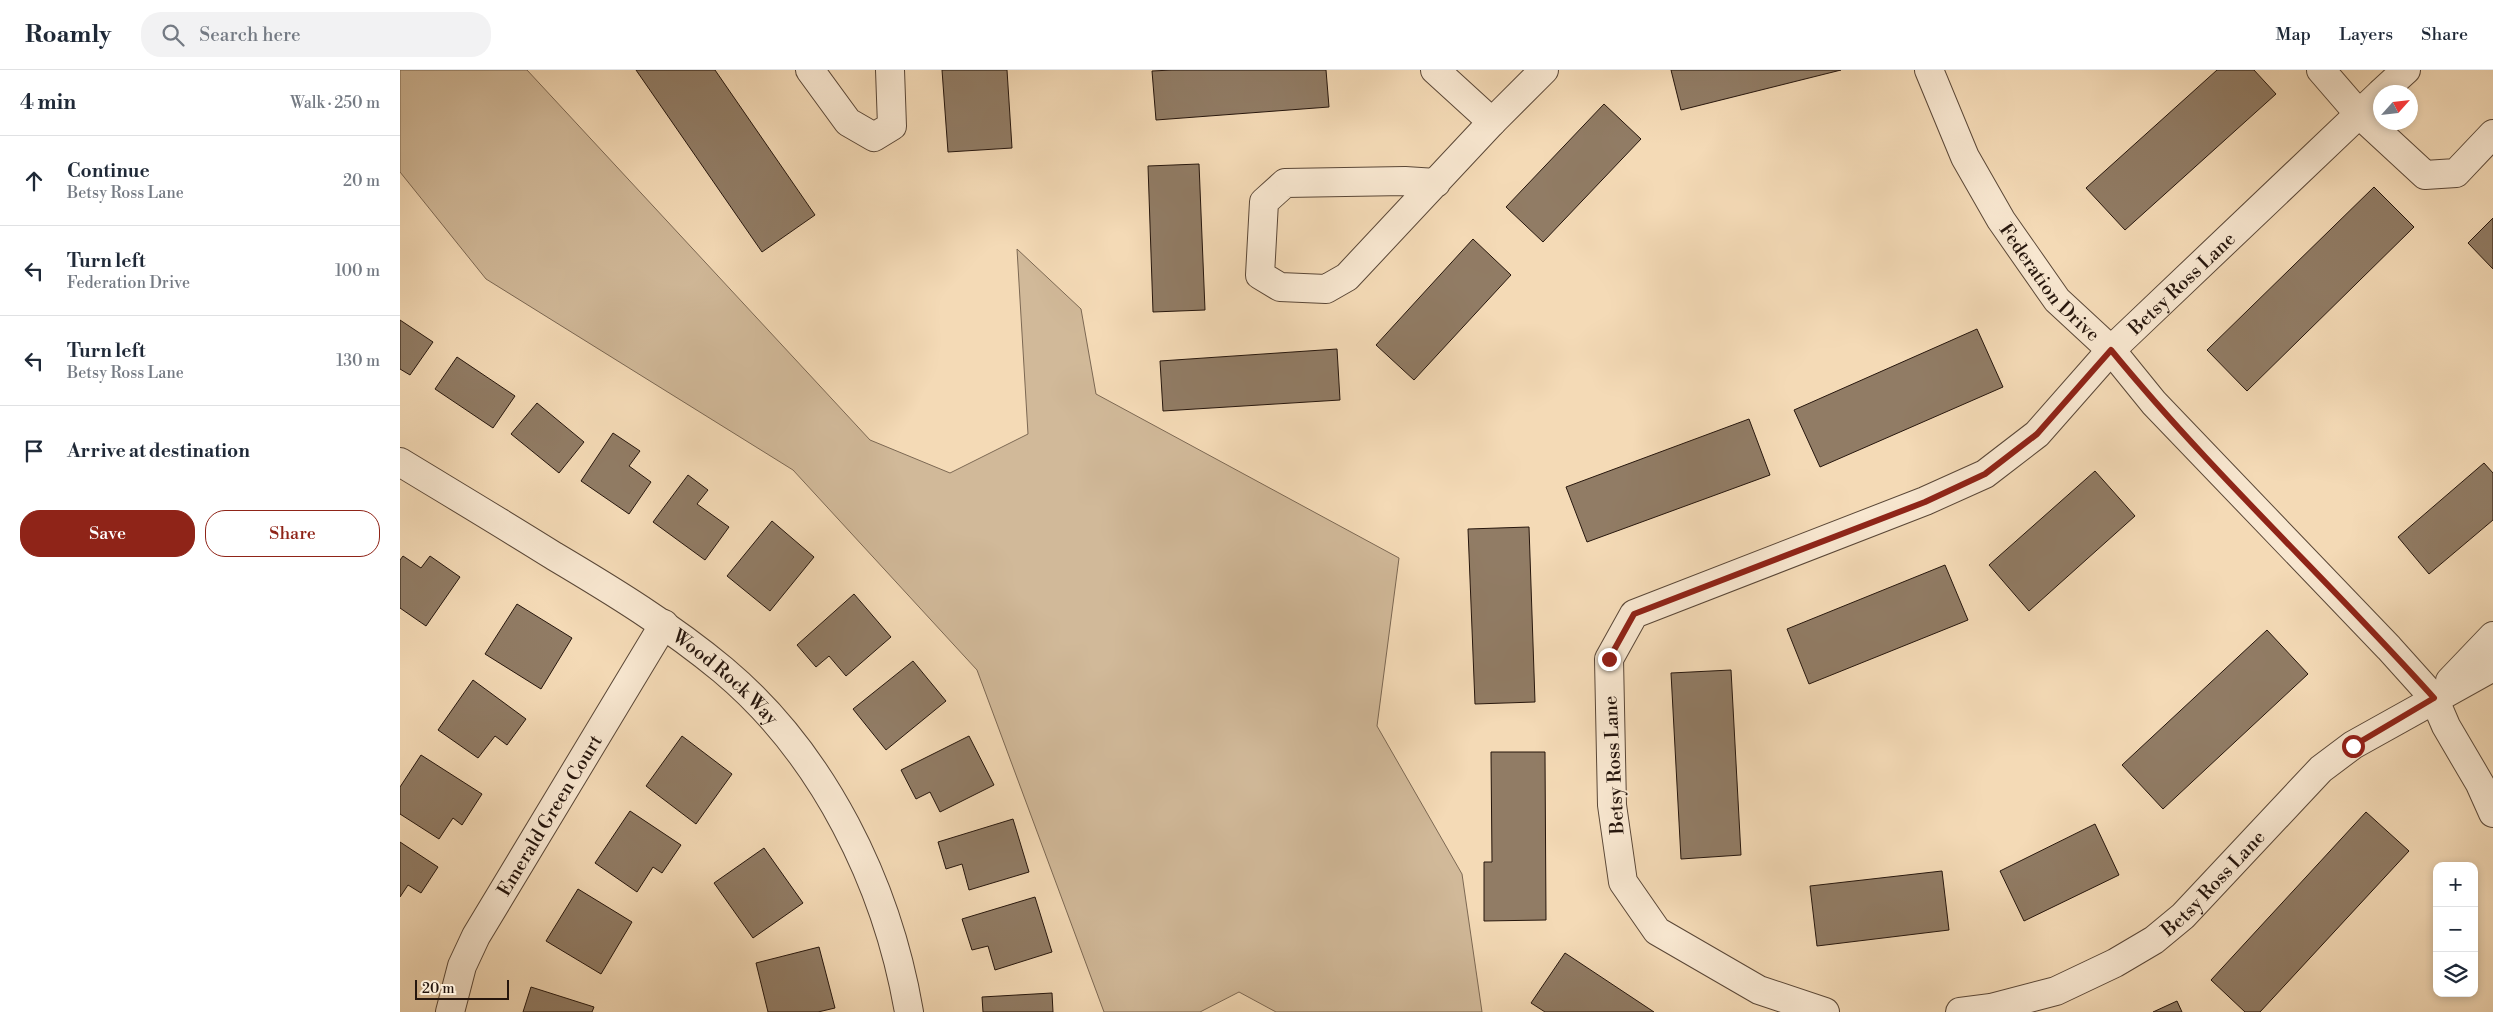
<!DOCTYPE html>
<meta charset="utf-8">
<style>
body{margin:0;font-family:"Libre Bodoni",serif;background:#f2f2f3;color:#1f2937}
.controls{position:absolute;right:15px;bottom:15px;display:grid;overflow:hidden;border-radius:10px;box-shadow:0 2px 8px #0003}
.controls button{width:45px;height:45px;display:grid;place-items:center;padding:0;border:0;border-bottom:1px solid #e0e1e3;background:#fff;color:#1f2937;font:25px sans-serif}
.compass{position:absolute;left:1973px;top:15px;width:45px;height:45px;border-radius:50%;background:#fff;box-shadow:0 2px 8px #0003;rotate:63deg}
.scale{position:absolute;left:15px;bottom:12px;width:94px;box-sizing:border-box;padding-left:5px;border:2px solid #26160d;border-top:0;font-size:14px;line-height:18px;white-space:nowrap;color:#26160d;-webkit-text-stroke:4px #f8e7d0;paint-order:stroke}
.stop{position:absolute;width:15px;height:15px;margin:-11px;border:4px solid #8f2418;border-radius:50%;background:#fff}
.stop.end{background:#8f2418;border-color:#fff;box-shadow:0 1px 5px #0008}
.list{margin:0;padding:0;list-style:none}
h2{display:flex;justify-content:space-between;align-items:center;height:65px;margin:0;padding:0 20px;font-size:21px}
h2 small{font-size:16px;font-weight:400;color:#747a83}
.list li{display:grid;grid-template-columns:32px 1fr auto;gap:15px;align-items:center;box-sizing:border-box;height:90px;padding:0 20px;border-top:1px solid #e0e1e3}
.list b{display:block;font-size:19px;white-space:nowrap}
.list p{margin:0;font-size:16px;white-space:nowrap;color:#747a83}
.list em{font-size:16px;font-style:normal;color:#747a83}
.actions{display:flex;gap:10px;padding:15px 20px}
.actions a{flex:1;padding:11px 0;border:1px solid #8f2418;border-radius:20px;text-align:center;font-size:18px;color:#8f2418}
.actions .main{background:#8f2418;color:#fff}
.icon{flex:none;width:28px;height:28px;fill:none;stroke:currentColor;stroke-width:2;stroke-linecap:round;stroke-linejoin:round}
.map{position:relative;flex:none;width:2093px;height:942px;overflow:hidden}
header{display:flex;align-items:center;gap:30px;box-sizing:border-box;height:70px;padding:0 25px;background:#fff;border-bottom:1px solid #e0e1e3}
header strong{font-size:24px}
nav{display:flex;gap:28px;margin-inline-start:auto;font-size:18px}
.search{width:350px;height:45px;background:#f2f2f3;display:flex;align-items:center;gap:12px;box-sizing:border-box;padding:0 18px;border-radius:20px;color:#747a83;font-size:19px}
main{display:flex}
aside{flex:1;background:#fff}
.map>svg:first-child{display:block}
.green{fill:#d1b999;stroke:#7c6853}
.building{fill:#917c65;stroke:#26160d}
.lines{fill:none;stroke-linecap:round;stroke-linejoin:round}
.street-casing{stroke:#5a4737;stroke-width:30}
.street{stroke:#f8e7d0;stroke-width:28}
.route{stroke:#8f2418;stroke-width:6}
.labels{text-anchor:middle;stroke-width:4;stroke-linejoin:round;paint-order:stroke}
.street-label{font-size:19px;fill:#26160d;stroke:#f8e7d0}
</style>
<header>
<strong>Roamly</strong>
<div class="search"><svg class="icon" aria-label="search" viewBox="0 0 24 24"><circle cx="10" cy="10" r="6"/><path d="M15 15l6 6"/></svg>Search here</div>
<nav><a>Map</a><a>Layers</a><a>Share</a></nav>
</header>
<main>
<aside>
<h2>4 min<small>Walk · 250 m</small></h2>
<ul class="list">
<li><svg class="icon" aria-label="ahead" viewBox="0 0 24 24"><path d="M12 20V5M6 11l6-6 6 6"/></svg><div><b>Continue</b><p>Betsy Ross Lane</p></div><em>20 m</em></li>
<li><svg class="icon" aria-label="left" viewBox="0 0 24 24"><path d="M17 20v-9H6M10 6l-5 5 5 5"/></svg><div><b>Turn left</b><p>Federation Drive</p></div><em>100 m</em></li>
<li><svg class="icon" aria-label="left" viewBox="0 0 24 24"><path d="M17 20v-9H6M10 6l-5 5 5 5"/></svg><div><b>Turn left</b><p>Betsy Ross Lane</p></div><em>130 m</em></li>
<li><svg class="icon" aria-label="arrive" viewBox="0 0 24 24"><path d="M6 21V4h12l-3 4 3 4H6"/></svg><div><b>Arrive at destination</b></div></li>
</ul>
<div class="actions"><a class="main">Save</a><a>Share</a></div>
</aside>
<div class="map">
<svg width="2093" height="942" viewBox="0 0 2093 942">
<rect width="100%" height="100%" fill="#f4dab6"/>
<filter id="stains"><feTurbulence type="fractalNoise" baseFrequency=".004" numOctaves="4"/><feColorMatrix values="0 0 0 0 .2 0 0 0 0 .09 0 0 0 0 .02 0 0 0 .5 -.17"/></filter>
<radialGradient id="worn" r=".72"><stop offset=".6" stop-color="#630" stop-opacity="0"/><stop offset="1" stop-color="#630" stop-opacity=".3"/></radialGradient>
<polygon class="green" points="0,0 127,0 470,370 550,403 628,364 617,179 681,239 696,324 999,488 977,656 1062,804 1082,942 876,942 839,922 800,942 704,942 577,600 393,400 86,209 0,102"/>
<g class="building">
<polygon points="236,0 315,0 415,145 362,182"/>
<polygon points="542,0 607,0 612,78 548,82"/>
<polygon points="772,0 926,0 929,37 756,50 752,1"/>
<polygon points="1271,0 1441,0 1281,40"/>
<polygon points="1817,0 1854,0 1876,24 1725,160 1686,118"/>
<polygon points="1204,34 1241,69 1143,172 1106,137"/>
<polygon points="799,94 805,240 753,242 748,96"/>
<polygon points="1974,117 2014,157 1847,321 1807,280"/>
<polygon points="2093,148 2093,199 2068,173"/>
<polygon points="1073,169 1111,205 1014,310 976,275"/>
<polygon points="0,250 33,272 10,305 0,299"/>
<polygon points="1577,259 1603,317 1420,397 1394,340"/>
<polygon points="937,279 940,330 763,341 760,291"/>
<polygon points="57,287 115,326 93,358 35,319"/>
<polygon points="137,333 184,372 159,403 111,364"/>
<polygon points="1349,349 1370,405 1187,472 1166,417"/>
<polygon points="213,363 240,381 229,396 251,412 229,444 181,411"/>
<polygon points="2084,393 2093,403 2093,450 2029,504 1998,467"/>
<polygon points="1695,401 1735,446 1629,541 1589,495"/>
<polygon points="288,405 308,420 297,434 329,457 305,490 253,452"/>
<polygon points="372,451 414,487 370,541 327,506"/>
<polygon points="1129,457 1135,632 1075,634 1068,459"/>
<polygon points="3,486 21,498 30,486 60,507 26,556 0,538 0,490"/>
<polygon points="1545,495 1568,550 1409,614 1387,559"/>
<polygon points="454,524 491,567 446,606 429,586 416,597 397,575"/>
<polygon points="117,534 172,568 141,619 85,584"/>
<polygon points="1867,560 1908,604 1763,739 1722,695"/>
<polygon points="513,591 546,631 486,680 453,639"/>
<polygon points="1331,600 1341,785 1281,789 1271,603"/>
<polygon points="73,610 126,649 107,675 95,666 78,688 38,660"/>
<polygon points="282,666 332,704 296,754 246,716"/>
<polygon points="569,666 594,715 540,742 530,722 516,729 501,700"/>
<polygon points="1091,682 1145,682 1146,850 1084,851 1084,792 1092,792"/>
<polygon points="21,685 82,724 62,755 53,748 39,769 0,744 0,717"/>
<polygon points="230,741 281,775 262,803 253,797 237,822 195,793"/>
<polygon points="1966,742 2009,781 1860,942 1845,942 1811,910"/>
<polygon points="613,749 629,802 569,820 562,794 546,799 538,772"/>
<polygon points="1695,754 1719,805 1624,851 1600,801"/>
<polygon points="0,772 38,797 21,823 8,815 0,827"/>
<polygon points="364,778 403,833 353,868 314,813"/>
<polygon points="1542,801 1549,860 1417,876 1410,816"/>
<polygon points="178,819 232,852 201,904 146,871"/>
<polygon points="635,827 652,882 595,900 588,876 572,880 562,849"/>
<polygon points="419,877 435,938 418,942 368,942 356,893"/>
<polygon points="1165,883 1254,942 1145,942 1131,933"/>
<polygon points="131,917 194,937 192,942 123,942"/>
<polygon points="652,923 653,942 583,942 582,927"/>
<polygon points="1777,931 1782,942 1753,942"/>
</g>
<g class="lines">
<defs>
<g id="street">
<polyline points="410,0 448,52 474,67 492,56 490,0"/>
<polyline points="1035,0 1092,52"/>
<path id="s1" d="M1529,0L1565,87L1601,150L1657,230L1711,280L1754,333L1989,578L2034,628L2046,656L2080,714L2093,743"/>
<polyline points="1921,0 1959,44 2025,105 2056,103 2093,64"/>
<polyline points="1982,22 2006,0"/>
<polyline points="1036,113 1005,111 885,113 864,132 860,205 880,217 926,219 947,207 1092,52 1144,0"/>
<path id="s2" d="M0,392C51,423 103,454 154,486C213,521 270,556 323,600C424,685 487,814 509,942"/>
<polyline points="2050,611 2093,566"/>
<path id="s3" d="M50,942L62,896L76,866L264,554"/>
<path id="s4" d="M1425,942L1359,920L1257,861L1223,812L1212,735L1209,589L1234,544L1525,431L1585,404L1637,364L1711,280L1980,24"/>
<path id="s5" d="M1560,942L1591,938L1656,921L1715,893L1754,870L1783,846L1921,699L1953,675L2093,597"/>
</g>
</defs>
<use href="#street" class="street-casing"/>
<use href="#street" class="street"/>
</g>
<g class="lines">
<path class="route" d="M1209,589L1234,544L1525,432L1585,404L1637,364L1711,280C1811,402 1928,510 2034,628L1953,676"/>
</g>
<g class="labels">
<g class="street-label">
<text dy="7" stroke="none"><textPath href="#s1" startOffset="246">Federation Drive</textPath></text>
<text dy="7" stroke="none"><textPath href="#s4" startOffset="1175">Betsy Ross Lane</textPath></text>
<text dy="7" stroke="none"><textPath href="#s2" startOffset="391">Wood Rock Way</textPath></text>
<text transform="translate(1213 695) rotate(-93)" y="7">Betsy Ross Lane</text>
<text dy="7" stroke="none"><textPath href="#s3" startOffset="222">Emerald Green Court</textPath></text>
<text dy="7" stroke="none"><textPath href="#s5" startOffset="291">Betsy Ross Lane</textPath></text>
</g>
</g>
<rect width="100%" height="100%" filter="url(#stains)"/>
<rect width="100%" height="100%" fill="url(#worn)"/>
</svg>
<div class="controls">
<button>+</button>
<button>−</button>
<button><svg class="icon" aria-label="layers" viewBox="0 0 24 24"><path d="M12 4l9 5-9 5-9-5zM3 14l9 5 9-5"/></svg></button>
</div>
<svg class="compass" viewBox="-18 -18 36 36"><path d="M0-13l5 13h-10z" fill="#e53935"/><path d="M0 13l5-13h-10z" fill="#747a83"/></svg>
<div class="scale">20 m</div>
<div class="stop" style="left:1953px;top:676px"></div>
<div class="stop end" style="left:1209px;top:589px"></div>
</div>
</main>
